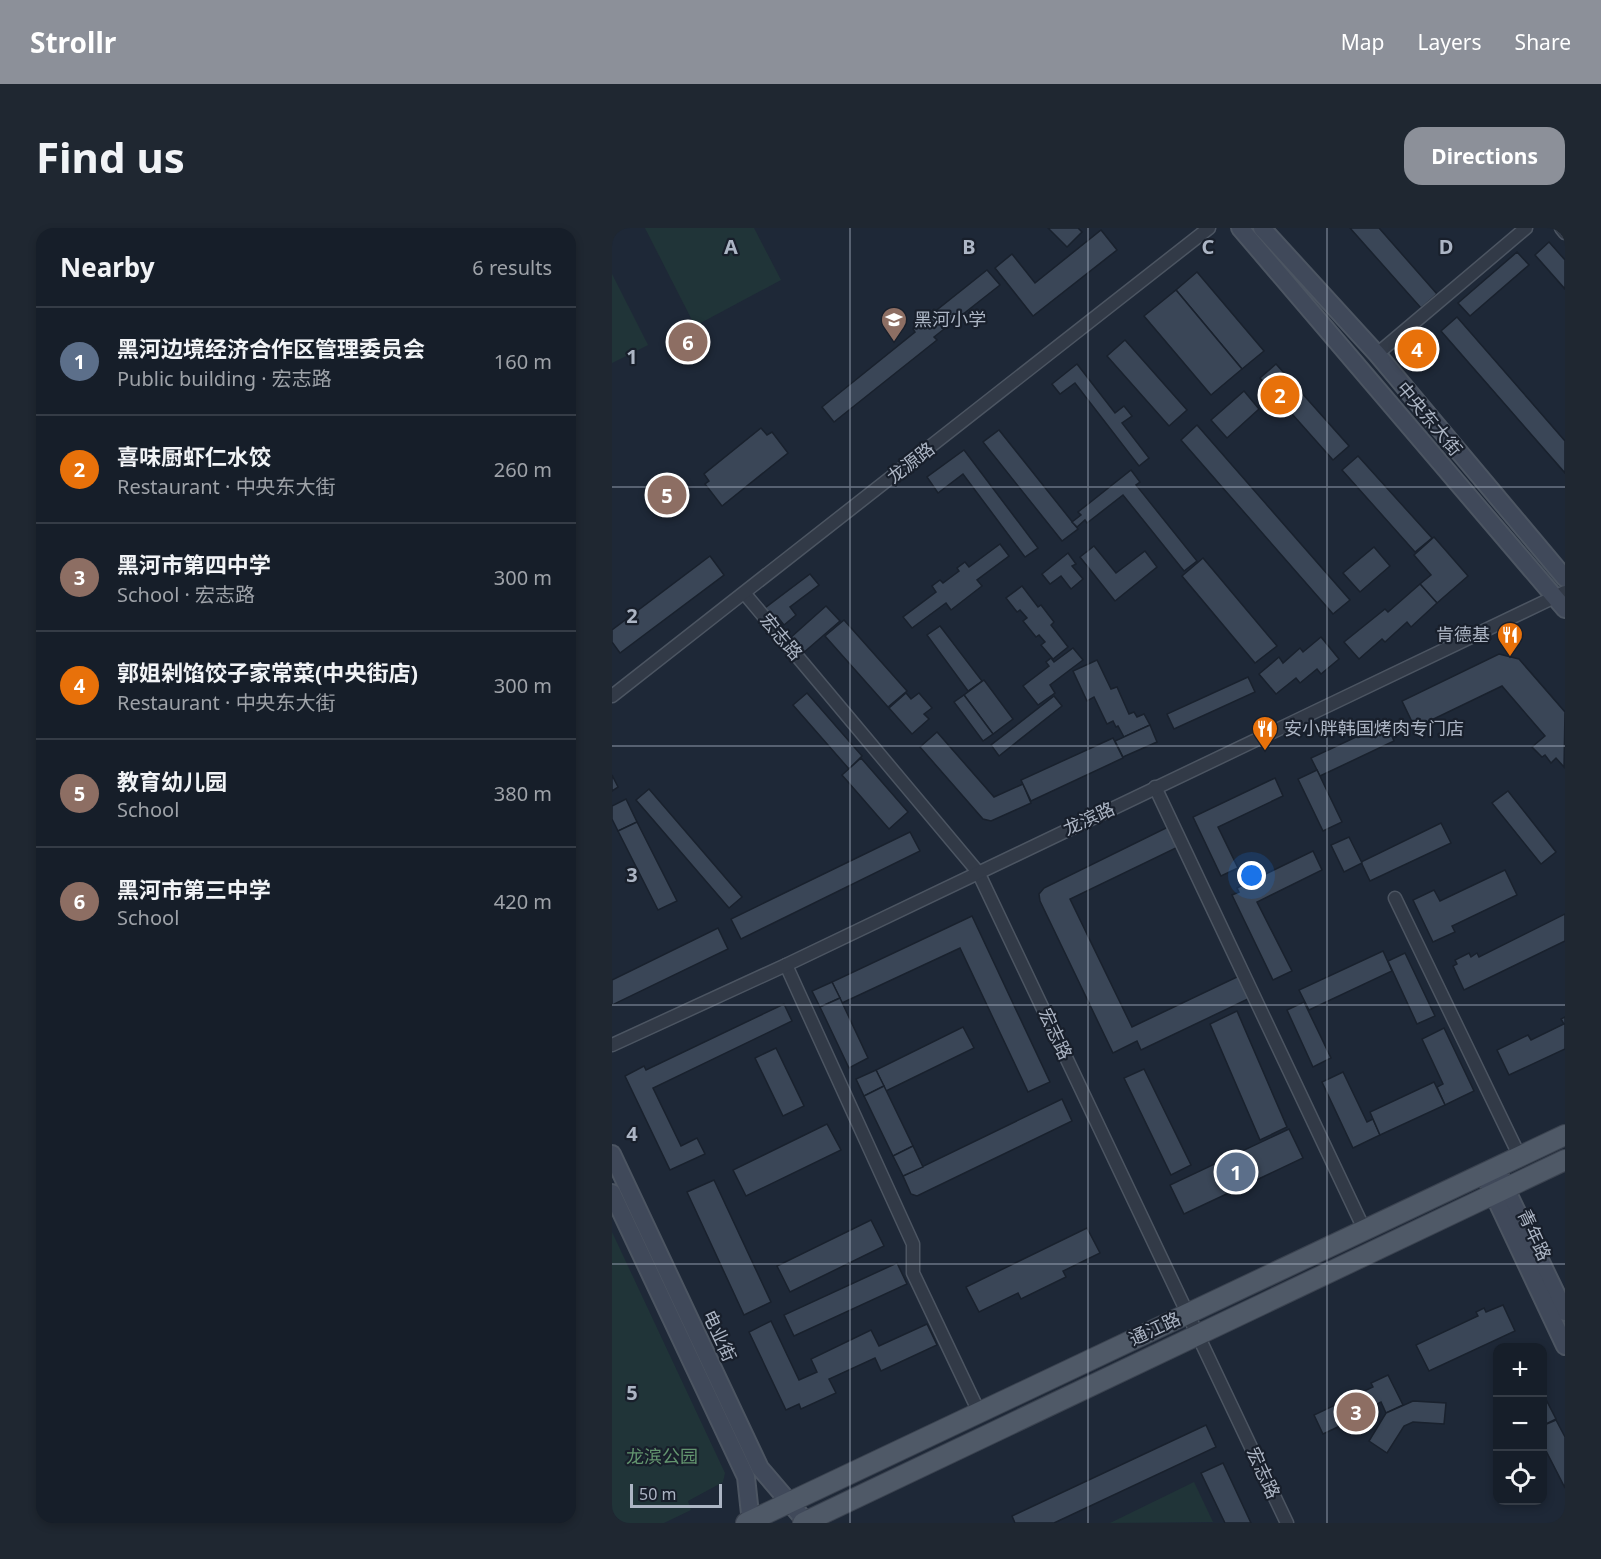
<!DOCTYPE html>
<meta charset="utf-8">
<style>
body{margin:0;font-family:"Noto Sans","Noto Sans SC",sans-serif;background:#1f2731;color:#f1f3f6}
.controls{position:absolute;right:18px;bottom:18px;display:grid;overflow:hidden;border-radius:12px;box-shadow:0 3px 9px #0003}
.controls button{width:54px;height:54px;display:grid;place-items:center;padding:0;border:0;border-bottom:2px solid #353c46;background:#161e29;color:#f1f3f6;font:30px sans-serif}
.scale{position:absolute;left:18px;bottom:15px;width:92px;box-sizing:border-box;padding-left:6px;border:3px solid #acb5c4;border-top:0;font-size:16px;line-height:21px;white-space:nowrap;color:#acb5c4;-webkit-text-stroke:4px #181f2b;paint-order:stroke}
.you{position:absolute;left:640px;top:648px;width:21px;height:21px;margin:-15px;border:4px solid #fff;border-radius:50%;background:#1a73e8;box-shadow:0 0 0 9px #1a73e833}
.badge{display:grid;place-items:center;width:39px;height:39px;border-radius:50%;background:#8c9099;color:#fff;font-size:20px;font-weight:700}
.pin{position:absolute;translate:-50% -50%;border:3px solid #fff;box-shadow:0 2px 6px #0006}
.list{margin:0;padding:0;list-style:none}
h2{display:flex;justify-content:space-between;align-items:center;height:78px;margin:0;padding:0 24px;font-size:26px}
h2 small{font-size:20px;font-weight:400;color:#9ea2a8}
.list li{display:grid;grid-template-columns:39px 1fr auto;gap:18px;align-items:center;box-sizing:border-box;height:108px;padding:0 24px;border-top:2px solid #353c46}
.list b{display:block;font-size:22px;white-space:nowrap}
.list p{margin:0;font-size:20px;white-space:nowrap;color:#9ea2a8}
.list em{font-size:20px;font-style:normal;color:#9ea2a8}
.icon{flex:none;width:33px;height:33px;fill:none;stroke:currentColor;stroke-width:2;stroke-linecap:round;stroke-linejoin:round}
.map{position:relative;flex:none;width:953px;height:1295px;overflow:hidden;border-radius:18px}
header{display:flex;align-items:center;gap:36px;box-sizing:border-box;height:84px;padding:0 30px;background:#8c9099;color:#fff}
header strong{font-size:28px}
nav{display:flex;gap:33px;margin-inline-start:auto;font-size:21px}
.intro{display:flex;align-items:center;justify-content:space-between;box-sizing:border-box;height:144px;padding:0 36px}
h1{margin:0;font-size:42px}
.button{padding:15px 27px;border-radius:18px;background:#8c9099;color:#fff;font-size:21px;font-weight:700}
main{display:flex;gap:36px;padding:0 36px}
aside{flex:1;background:#161e29;border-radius:18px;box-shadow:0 3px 9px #0003}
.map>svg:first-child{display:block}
.green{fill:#203438}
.building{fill:#3a4657;stroke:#19212d;stroke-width:1.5}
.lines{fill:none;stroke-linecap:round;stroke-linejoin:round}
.street-casing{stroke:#4c5562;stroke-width:15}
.secondary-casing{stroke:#4c5562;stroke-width:20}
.primary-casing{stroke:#3b4350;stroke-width:22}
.street{stroke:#323a47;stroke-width:12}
.secondary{stroke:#40495a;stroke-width:16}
.primary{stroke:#4f5967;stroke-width:20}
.grid{fill:none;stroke:#acb5c4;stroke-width:1.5;stroke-opacity:0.55}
.labels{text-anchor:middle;stroke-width:4.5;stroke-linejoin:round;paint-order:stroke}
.poi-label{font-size:18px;fill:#acb5c4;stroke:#181f2b;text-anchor:start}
.street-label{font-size:18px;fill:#acb5c4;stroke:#181f2b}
.park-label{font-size:18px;fill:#63956f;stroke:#181f2b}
.grid-label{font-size:20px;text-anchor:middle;font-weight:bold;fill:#acb5c4;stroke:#181f2b;stroke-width:4.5;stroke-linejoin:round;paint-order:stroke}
</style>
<header>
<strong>Strollr</strong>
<nav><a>Map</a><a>Layers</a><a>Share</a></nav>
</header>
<div class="intro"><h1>Find us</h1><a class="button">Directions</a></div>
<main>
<aside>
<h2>Nearby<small>6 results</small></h2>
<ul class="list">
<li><span class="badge" style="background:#5c6f8a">1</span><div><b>黑河边境经济合作区管理委员会</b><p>Public building · 宏志路</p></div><em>160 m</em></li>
<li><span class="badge" style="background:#e8710a">2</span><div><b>喜味厨虾仁水饺</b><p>Restaurant · 中央东大街</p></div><em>260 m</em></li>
<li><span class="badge" style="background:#8d6e63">3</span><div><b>黑河市第四中学</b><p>School · 宏志路</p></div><em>300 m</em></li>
<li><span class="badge" style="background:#e8710a">4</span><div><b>郭姐剁馅饺子家常菜(中央街店)</b><p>Restaurant · 中央东大街</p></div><em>300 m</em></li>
<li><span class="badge" style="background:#8d6e63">5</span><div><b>教育幼儿园</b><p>School</p></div><em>380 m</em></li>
<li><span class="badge" style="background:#8d6e63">6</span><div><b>黑河市第三中学</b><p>School</p></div><em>420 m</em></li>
</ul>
</aside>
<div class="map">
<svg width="953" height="1295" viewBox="0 0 953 1295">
<rect width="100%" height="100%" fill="#1e2837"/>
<g class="green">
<polygon points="33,0 142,0 169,52 83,98"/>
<polygon points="0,46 36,117 0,135"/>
<polygon points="0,1004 113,1245 111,1254 76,1273 79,1282 52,1295 0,1295"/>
<polygon points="582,1254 601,1294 498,1295"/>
</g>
<g class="building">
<polygon points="436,0 466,0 470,4 455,19"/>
<polygon points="738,0 767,0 825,66 809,80"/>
<polygon points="489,2 505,22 421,88 383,40 400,26 423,55"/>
<polygon points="937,14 953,32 953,61 923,27"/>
<polygon points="905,24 917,37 858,88 846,75"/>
<polygon points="375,42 388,57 322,109 325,112 222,194 210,179 303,104 301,101"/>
<polygon points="585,44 652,123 630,141 564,62"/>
<polygon points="564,62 630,141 599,167 532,88"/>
<polygon points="845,89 953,213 953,245 829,103"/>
<polygon points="513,112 575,182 557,198 495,128"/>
<polygon points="465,136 503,185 512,178 520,188 510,195 537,230 527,238 463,155 448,166 440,156"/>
<polygon points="664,136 737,218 721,232 648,150"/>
<polygon points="632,163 647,181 615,210 599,192"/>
<polygon points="585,197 738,372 721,386 569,212"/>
<polygon points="149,200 155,207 160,204 176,225 110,278 93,256 97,253 92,246"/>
<polygon points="387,202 466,301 450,313 371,214"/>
<polygon points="352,222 426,320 413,329 351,246 326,265 315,249"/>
<polygon points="746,228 820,310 803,324 730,242"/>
<polygon points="519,242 528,254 524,257 585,333 572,343 511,267 475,295 473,292 465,299 460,294 469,287 466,284"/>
<polygon points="822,309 856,348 825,375 808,356 819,347 802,327"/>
<polygon points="388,316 397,328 365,352 370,358 339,382 334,375 300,400 291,389 324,364 320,358 328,352 331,355 347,343 345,340 353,334 357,339"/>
<polygon points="482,318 504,345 533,323 545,339 503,373 468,329"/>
<polygon points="762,319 778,338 748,364 731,345"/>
<polygon points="456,325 464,336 460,338 471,351 459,361 449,348 438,356 430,346"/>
<polygon points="98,328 112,347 8,425 0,414 0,402"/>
<polygon points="591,330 665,418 643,435 570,348"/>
<polygon points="198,346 207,357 178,379 184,387 172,397 165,388 161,391 153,380"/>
<polygon points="808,356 825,375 799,399 795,394 773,414 770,411 747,431 732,414 773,381 776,384"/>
<polygon points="410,358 426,379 429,377 442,394 439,397 456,419 441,431 429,417 433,414 427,407 424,409 411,393 415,390 408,382 405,384 394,370"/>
<polygon points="214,378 228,393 190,426 177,411"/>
<polygon points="232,392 295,463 276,479 213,408"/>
<polygon points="328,398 370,453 356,463 315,407"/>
<polygon points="709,409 727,431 709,446 705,441 688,455 684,450 664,466 647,446 667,429 671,435 688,420 691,424"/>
<polygon points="461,420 471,432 438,457 443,465 426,477 411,458 437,438 434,434 439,430 442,434"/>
<polygon points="887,426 907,431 953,484 952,539 944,530 939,535 933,527 930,529 920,519 933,508 890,458 803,500 790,473"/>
<polygon points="485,432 499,461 505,459 517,486 522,484 525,489 532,486 538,497 512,509 506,498 504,499 501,493 495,496 482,469 475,473 461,443"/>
<polygon points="636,449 643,464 562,501 555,486"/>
<polygon points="372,452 401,491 381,506 352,467"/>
<polygon points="195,465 250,528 237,541 181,477"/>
<polygon points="294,465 299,471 307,465 320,480 312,486 317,491 300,506 277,480"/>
<polygon points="352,467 381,506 371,513 342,474"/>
<polygon points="442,468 450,478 387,528 379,517"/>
<polygon points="774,495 782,513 708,548 699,530"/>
<polygon points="538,497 545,514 511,529 503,513"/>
<polygon points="325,504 382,569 411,556 419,575 379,593 371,591 308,519"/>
<polygon points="501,510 511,530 419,573 409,552"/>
<polygon points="249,530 296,584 277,601 230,547"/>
<polygon points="705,542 730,594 711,603 686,551"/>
<polygon points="0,547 6,559 0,563"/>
<polygon points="663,550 671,568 606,599 626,640 609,648 581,589"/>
<polygon points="37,561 130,669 117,680 24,572"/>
<polygon points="896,563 944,624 929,636 880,575"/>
<polygon points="14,571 25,594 6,603 0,591 0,578"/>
<polygon points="25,594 65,673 46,682 6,603"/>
<polygon points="829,595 839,615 758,653 749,634"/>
<polygon points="556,599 566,619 458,671 520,799 627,748 638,770 529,822 525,813 501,825 428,673 427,666 432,660"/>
<polygon points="298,604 308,623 129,711 119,691"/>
<polygon points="737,609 750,635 732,644 719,617"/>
<polygon points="701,623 710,642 645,674 680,743 661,752 620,667 627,664 625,660"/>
<polygon points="893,642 905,667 840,698 843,704 821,714 801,672 822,662 828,673"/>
<polygon points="953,686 953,713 852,762 841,738 845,736 843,732 857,725 859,729 865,725 867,729"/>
<polygon points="360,688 438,854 416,864 348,720 230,775 220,754"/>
<polygon points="106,700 116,721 0,777 0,752"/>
<polygon points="771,723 780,743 697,782 687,762"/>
<polygon points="793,725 823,788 805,796 776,733"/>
<polygon points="220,754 228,770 208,779 200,763"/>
<polygon points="228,770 256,830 237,840 208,779"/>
<polygon points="692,774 719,830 701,839 675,782"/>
<polygon points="172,776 180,793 41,860 69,918 85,910 93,926 58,942 13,848 32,838 34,842"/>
<polygon points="625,783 675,899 648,912 598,796"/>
<polygon points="953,789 953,821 897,847 885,822 916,807 919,812 952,796 949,791"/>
<polygon points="351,799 362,820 274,863 264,842"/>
<polygon points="832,800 862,863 833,877 825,859 831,856 810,811"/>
<polygon points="164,820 192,878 171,888 143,830"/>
<polygon points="532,841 579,937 559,947 512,850"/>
<polygon points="264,842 272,858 252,868 244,851"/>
<polygon points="731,844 755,894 761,891 768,907 741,920 710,854"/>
<polygon points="822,854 833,877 768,907 758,884"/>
<polygon points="272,858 301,918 281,928 252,868"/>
<polygon points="450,871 460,893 305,968 299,966 291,948"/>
<polygon points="215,896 229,922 134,968 121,942"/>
<polygon points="677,901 691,930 572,986 558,957"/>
<polygon points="301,918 311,939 291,948 281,928"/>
<polygon points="102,952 159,1074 132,1087 75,964"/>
<polygon points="259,992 272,1018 178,1064 165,1038"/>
<polygon points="475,1000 488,1025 451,1043 454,1049 409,1071 406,1065 367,1084 354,1059"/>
<polygon points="285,1035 295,1056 182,1108 172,1087"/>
<polygon points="891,1077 903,1103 817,1143 804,1117 866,1088 864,1084 872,1080 874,1084"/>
<polygon points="159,1093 187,1152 205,1144 199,1131 259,1102 267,1118 315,1096 325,1117 269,1143 263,1130 217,1151 224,1165 189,1181 187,1176 174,1182 137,1104"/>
<polygon points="776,1147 791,1177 774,1185 769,1174 727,1195 728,1198 711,1206 702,1187 761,1159 759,1155"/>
<polygon points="930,1164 944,1191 930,1198"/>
<polygon points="801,1173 834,1175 832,1196 801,1194 792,1198 775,1225 757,1213 774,1185"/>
<polygon points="944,1192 953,1209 953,1260 930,1215 930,1198"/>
<polygon points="594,1197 604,1219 442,1295 403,1295 400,1288"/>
<polygon points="611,1235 639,1295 613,1295 589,1245"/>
</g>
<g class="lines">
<defs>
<g id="street">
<polyline points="949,0 953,5"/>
<polyline points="765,126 914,0"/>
<polyline points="133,366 366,644 675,1295"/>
<polyline points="0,468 597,0"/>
<polyline points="543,559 752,1001"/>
<polyline points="783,670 908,929"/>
<polyline points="174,737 301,1016 301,1045 367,1184"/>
<polyline points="0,817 174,737 953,364"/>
</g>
<g id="secondary">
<polyline points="628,0 953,381"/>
<polyline points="650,0 765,126 953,350"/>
<polyline points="0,926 148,1240 195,1295"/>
<polyline points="884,940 953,1084"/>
<polyline points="872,946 953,1118"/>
<polyline points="0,965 134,1249 139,1295"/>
</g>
<g id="primary">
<polyline points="134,1295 953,907"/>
<polyline points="191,1295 953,932"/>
</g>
</defs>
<use href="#street" class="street-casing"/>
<use href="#secondary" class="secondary-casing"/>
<use href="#primary" class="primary-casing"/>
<use href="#street" class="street"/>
<use href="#secondary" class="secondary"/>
<use href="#primary" class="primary"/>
</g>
<path class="grid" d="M238,0V1295M476,0V1295M715,0V1295M0,259H953M0,518H953M0,777H953M0,1036H953"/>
<defs>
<symbol id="school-pin" viewBox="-11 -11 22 30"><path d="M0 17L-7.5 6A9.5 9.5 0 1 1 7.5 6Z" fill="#8d6e63" stroke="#181f2b"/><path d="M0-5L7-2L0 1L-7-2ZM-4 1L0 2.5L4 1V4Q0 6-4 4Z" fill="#fff"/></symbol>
<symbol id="restaurant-pin" viewBox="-11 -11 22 30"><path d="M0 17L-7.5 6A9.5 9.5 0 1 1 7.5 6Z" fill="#e8710a" stroke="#181f2b"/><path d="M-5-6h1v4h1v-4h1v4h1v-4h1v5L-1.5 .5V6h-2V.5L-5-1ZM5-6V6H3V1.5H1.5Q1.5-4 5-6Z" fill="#fff"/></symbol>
</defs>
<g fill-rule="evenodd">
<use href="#school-pin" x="267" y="77" width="30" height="40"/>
<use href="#restaurant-pin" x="883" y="392" width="30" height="40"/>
<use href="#restaurant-pin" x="638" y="486" width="30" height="40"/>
</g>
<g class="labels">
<g class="poi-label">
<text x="302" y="98">黑河小学</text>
<text x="878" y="413" text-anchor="end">肯德基</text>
<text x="672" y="507">安小胖韩国烤肉专门店</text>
</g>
<g class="street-label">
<text transform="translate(817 191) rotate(50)" y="6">中央东大街</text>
<text transform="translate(299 235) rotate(-38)" y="6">龙源路</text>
<text transform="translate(169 409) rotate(50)" y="6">宏志路</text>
<text transform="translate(477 591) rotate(-25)" y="6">龙滨路</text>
<text transform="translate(443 806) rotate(65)" y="6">宏志路</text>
<text transform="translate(922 1007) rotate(65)" y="6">青年路</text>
<text transform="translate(543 1101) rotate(-25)" y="6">通江路</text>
<text transform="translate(107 1108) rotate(65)" y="6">电业街</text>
<text transform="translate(651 1245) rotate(65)" y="6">宏志路</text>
</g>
<g class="park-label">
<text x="50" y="1235">龙滨公园</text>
</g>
</g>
<g class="grid-label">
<text x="119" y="26">A</text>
<text x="357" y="26">B</text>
<text x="596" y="26">C</text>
<text x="834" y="26">D</text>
<text x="20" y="136">1</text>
<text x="20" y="395">2</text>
<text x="20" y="654">3</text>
<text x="20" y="913">4</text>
<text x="20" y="1172">5</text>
</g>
</svg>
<div class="controls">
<button>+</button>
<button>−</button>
<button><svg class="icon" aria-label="locate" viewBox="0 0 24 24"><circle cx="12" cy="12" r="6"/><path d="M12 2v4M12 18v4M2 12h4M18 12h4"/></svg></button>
</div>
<div class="scale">50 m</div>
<div class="you"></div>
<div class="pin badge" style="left:624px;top:944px;background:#5c6f8a">1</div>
<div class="pin badge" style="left:668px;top:167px;background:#e8710a">2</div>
<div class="pin badge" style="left:744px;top:1184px;background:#8d6e63">3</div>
<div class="pin badge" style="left:805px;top:121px;background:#e8710a">4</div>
<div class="pin badge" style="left:55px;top:267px;background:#8d6e63">5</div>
<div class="pin badge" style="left:76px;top:114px;background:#8d6e63">6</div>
</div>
</main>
